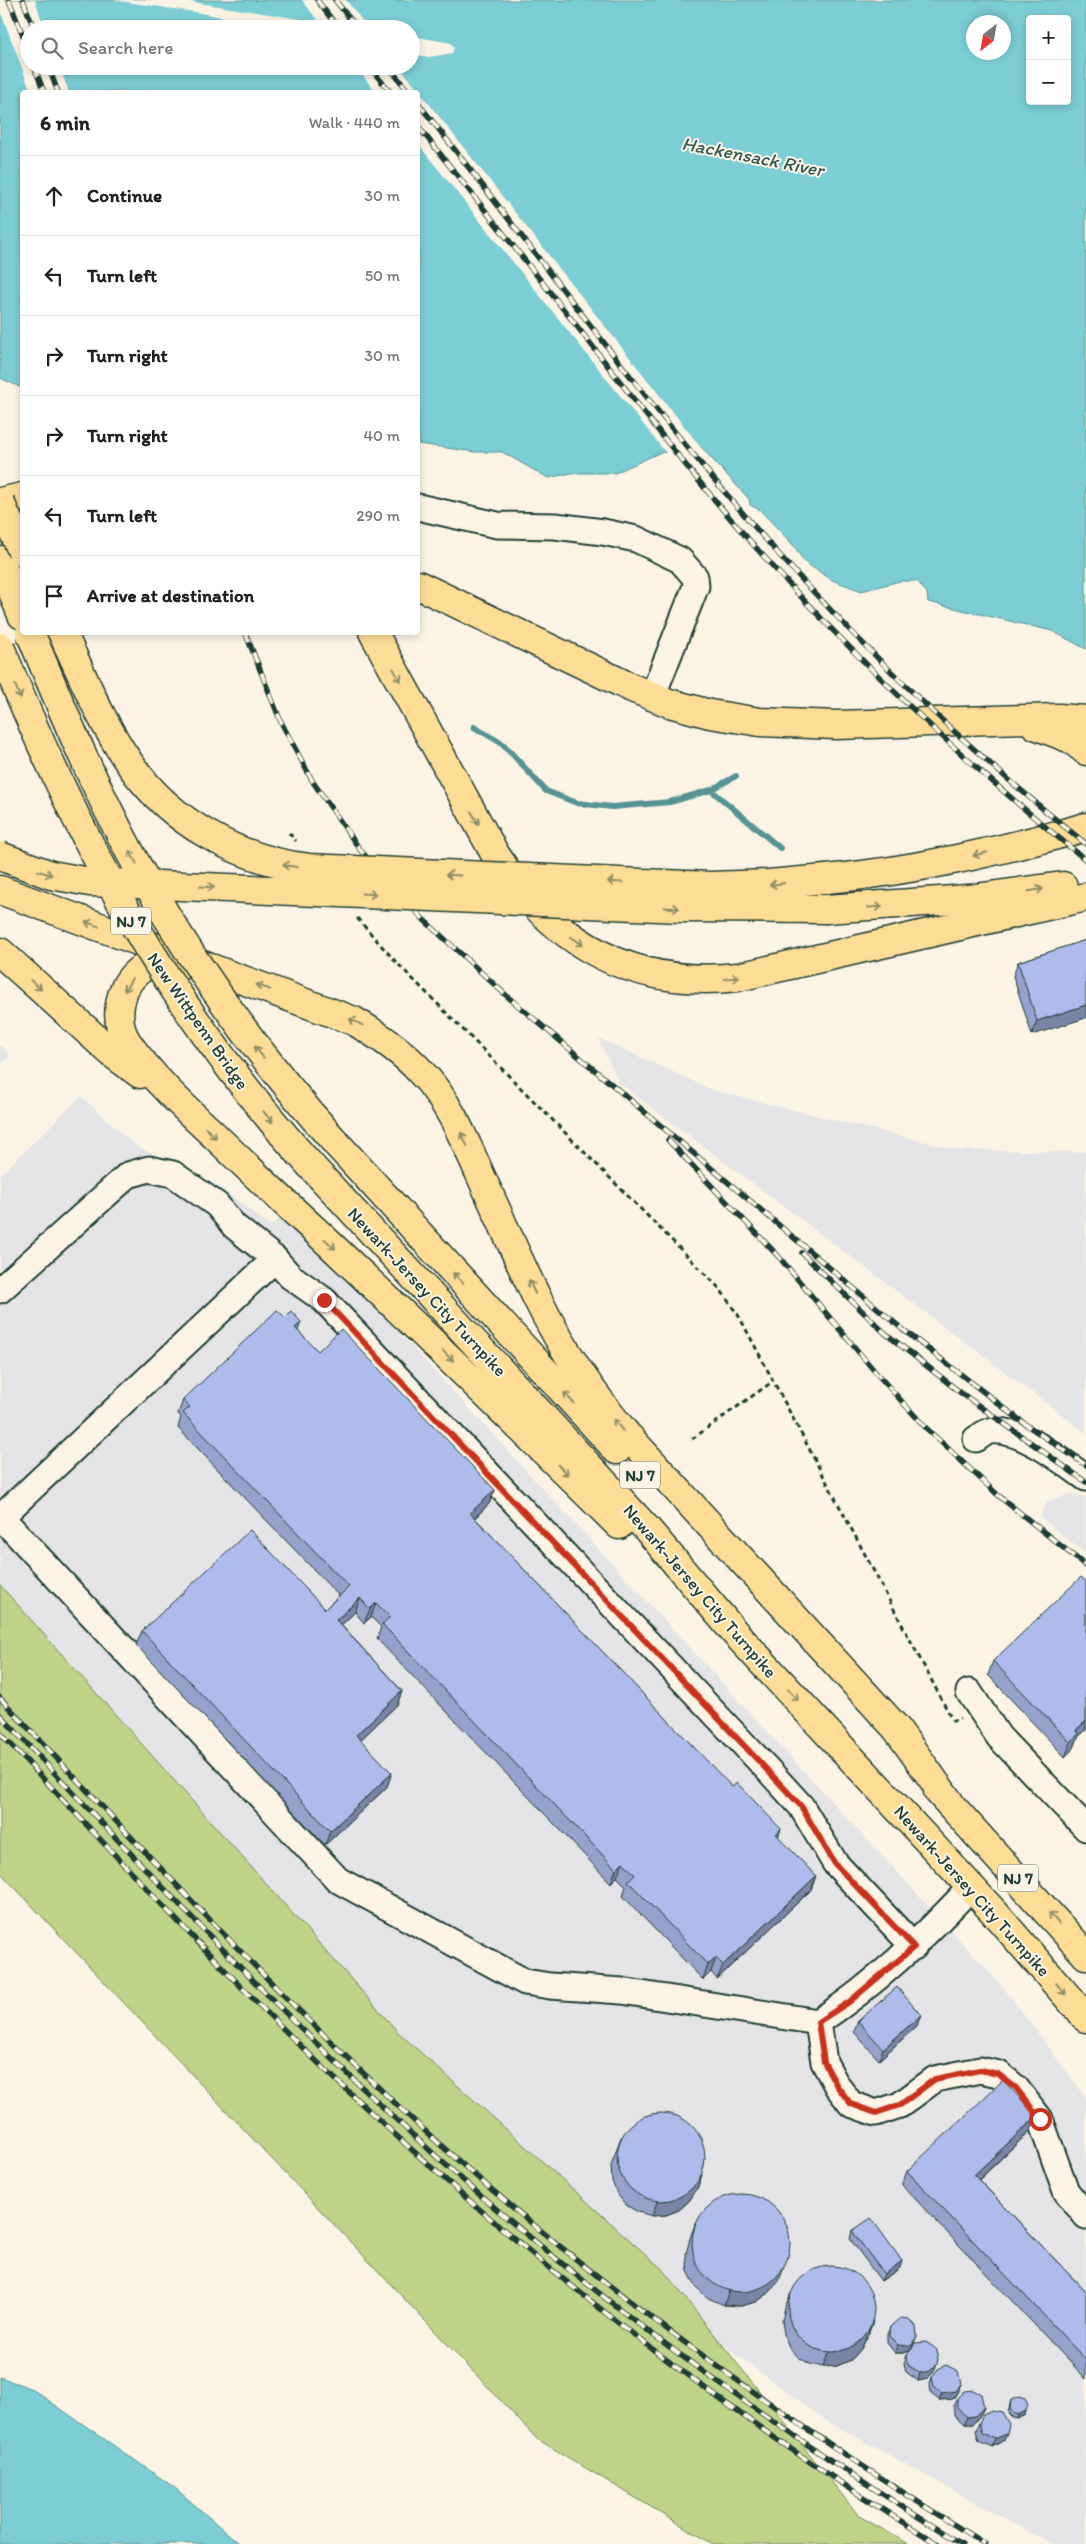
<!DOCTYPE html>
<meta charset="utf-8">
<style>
body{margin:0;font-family:Itim,sans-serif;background:#f2f2f2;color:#222}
.controls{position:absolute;right:15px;top:15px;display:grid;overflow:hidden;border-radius:5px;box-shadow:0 2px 8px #0003}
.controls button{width:45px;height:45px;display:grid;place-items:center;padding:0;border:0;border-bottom:1px solid #e0e0e0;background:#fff;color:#222;font:25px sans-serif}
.compass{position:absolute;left:966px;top:15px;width:45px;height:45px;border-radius:50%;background:#fff;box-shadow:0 2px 8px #0003;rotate:211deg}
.stop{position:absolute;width:15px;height:15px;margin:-11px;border:4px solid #c8321e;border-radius:50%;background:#fff}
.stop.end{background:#c8321e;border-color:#fff;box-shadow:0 1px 5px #0008}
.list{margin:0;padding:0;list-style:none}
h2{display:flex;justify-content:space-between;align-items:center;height:65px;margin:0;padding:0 20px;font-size:21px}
h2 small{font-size:16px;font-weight:400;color:#767676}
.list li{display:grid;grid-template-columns:32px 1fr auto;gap:15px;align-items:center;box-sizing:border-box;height:80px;padding:0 20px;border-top:1px solid #e0e0e0}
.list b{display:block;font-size:19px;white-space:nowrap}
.list em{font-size:16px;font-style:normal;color:#767676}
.icon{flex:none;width:28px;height:28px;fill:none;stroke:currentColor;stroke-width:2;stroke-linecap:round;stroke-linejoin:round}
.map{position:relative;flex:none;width:1086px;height:2544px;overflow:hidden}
.search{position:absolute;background:#fff;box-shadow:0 2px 8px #0003;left:20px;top:20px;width:400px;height:55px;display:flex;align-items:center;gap:12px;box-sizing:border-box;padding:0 18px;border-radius:28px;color:#767676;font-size:19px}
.panel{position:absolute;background:#fff;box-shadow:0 2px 8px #0003;left:20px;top:90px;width:400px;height:545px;border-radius:5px}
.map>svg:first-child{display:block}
.built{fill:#e5e4e7}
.green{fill:#c0d489;stroke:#70885e}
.water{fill:#7ccdd4;stroke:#579394;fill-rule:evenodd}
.pier{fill:#fcf5e5}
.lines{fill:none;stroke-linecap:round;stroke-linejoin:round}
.stream{stroke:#579394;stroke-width:6}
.minor-casing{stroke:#1f3d34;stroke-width:29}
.highway-casing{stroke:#1f3d34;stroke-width:31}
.path{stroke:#1f3d34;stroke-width:3;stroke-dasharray:5 4;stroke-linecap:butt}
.minor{stroke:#fcf5e5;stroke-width:25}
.highway{stroke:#fedd96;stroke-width:28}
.rail-casing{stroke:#1f3d34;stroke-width:5.5}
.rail{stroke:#fcf5e5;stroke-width:4;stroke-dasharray:11;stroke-linecap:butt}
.highway-bridge-casing{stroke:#1f3d34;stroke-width:31;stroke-linecap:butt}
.highway-bridge{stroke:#fedd96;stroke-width:28}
.wall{fill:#96a2cb;stroke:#1f3d34}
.shaded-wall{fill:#7a84a5;stroke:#1f3d34}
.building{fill:#aebcec;stroke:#1f3d34}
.oneway{stroke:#8e8d65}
.route{stroke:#c8321e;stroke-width:6}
.labels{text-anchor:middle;stroke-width:4;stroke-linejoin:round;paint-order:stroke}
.shield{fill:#fcf5e5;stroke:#617469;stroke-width:1}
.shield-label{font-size:16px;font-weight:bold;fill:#1f3d34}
.street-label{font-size:18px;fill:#1f3d34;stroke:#fcf5e5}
.water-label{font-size:19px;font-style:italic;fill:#325a54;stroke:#fcf5e5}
</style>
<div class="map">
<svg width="1086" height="2544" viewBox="0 0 1086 2544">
<rect width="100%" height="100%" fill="#fcf5e5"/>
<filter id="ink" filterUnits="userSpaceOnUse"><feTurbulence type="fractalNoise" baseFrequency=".02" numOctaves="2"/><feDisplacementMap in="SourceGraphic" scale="10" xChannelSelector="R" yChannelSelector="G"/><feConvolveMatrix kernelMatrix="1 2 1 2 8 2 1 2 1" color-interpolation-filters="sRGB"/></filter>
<g filter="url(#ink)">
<g class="built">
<polygon points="598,1038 715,1091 958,1150 1086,1152 1086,1433 619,1083"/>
<polygon points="0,1045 10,1055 0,1065"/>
<polygon points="81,1096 136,1146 214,1183 271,1226 280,1219 377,1309 1003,1987 1086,2097 1086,2544 1051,2544 827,2421 720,2343 662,2269 399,2033 0,1585 0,1175"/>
<polygon points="1071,1494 1086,1497 1086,1554 1040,1517 1047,1501"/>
</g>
<polygon class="green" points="0,1585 399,2033 662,2269 859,2516 909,2544 713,2544 537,2439 0,1872"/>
<g class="water">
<path d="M0,0H1086V649L1052,631L928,602L927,593L917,581H900L862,591L832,580L804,562L795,547L760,510L750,505L749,499L701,447L659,453L615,473H571L548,478L502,452H475L418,444V92H22V388L0,378ZM1030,19H1067V101H1030ZM974,22H1004V52H974ZM29,29H411V66H29Z"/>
<polygon points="0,2377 32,2389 175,2488 240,2544 0,2544"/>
</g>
<g class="pier">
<polygon points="0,0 35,0 45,29 29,29 29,66 59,66 69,92 31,92 0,10"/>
<polygon points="113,0 180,0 319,22 302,0 346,0 369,29 281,29 201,13"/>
<polygon points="411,36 451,43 454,47 452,53 441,55 429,57 411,54"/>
<polygon points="355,66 399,66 718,469 700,450 667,454 418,144 418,92 376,92"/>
</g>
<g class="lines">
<g class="stream">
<polyline points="474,727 503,744 546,791 577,803 612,807 670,802 711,790 736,776"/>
<polyline points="711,790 780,848"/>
</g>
<defs>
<g id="minor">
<polyline points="418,507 497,525 555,526 603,532 636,539 680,560 695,577 696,586 652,697"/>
<polyline points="0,1290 128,1175 149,1169 173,1174 217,1205 234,1226 275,1259"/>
<path d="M976,1439C981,1436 985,1432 990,1431C1020,1427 1063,1462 1086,1478"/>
<polyline points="969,1692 999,1737 1086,1828"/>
<path d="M914,1947L835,1863L801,1806L770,1772L324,1300L290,1276L275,1259L1,1517L338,1880L525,1982L550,1986L622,1991L818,2022C876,1984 924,1937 971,1887"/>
<polyline points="818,2022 824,2062 837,2086 851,2104 876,2113 900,2105 935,2079 980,2070 999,2074 1016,2088 1040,2119 1066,2191 1086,2216"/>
</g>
<g id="highway">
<polyline points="0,502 22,497"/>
<polyline points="0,560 22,615"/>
<polyline points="418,585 632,688 669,703 710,714 760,722 837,725 1059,718 1086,720"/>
<path d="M373,632L495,854C552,942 631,989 738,977L1086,897"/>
<polyline points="1035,725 1071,739 1086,751"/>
<path d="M826,879C915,871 1000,851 1086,827"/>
<path d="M0,890L354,1021C378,1035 401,1050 420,1071C447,1099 463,1136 479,1172C498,1213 516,1255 536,1296C560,1345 591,1393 627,1435L896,1728L950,1803"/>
<polyline points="826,909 968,899 1063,886"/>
<polyline points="0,952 113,1054 140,1074"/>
<path d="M181,965C164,961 148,961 135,974C118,990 114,1022 127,1042C150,1076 186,1109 216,1137C250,1170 285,1203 320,1235C421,1330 520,1427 619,1525"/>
<polyline points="336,1143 617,1450"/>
<polyline points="311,1166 647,1529 736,1634 993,1911 1086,2018"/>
<polyline points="938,1791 1086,1955"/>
</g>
</defs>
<use href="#minor" class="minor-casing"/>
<use href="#highway" class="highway-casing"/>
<g class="path">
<polyline points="289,833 296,841"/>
<polyline points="357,918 396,962 720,1289 740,1318 953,1721 960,1718"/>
<polyline points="692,1439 772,1382"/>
</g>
<use href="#minor" class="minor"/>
<use href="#highway" class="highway"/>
<defs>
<g id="rail">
<polyline points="9,0 29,51"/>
<polyline points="23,0 34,29"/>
<polyline points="317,0 339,29"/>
<polyline points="335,0 358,29"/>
<polyline points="34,66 44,92"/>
<polyline points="48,66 58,92"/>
<polyline points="369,66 390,92"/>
<polyline points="388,66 409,92"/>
<path d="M418,103C546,264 666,433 806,584C893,678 987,765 1086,844"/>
<path d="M418,126C479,203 541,280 601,357C652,423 703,489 759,551C859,663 969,766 1086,860"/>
<polyline points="245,632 281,722 313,782 361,851 424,920 508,997 901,1328 1025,1424 1086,1465"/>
<polyline points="668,1140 779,1257 877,1374 926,1428 999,1496 1086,1566"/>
<polyline points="802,1253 885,1333 961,1393 1086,1482"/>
<path d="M0,1698C135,1841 268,1986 412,2119C588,2281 782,2419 985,2544"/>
<path d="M0,1715C148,1872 294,2030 456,2174C613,2313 784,2435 962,2544"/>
<path d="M0,1733C115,1854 227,1978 349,2092C530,2262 726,2415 938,2544"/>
</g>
</defs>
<use href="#rail" class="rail-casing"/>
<use href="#rail" class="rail"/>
<defs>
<g id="highway-bridge">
<polyline points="0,502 22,551"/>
<path d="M30,632C65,717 101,803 147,883C201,977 264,1062 336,1143"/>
<path d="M62,632C83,677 102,724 130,764C171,823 239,860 309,868L710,886L768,884L826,879"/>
<path d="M0,647C78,841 170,1010 311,1166"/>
<polyline points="0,856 51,875 90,882 681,908 826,909"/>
</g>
</defs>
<use href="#highway-bridge" class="highway-bridge-casing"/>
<use href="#highway-bridge" class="highway-bridge"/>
</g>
<g class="wall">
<polygon points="1086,940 1032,1035 1013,976 1018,962"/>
<polygon points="298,1331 318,1351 495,1490 489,1504 475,1518 778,1837 811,1890 717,1979 711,1972 703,1980 623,1896 626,1886 617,1877 611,1883 377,1639 381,1627 371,1617 364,1623 355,1612 341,1625 402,1691 397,1705 360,1740 387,1787 325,1845 136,1645 142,1631 325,1609 339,1596 178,1428 181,1417 178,1414 183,1400"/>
<polygon points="1086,1581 1086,1730 1078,1737 1074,1748 1065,1757 988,1675 993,1661"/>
<polygon points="858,2021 917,2026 879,2060 854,2032"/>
<polygon points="1031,2130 979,2180 1086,2292 1086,2379 902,2185 907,2171"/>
<polygon points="621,2137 702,2175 697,2189 689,2201 679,2210 666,2215 652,2216 638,2212 626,2205 617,2194 612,2181 611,2165"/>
<polygon points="695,2224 779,2281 769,2293 756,2302 741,2306 724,2305 708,2298 696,2287 688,2271 686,2254 690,2238"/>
<polygon points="852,2231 900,2268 881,2281 850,2239"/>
<polygon points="791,2293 873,2321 868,2335 861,2349 851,2360 837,2366 823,2367 810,2364 798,2357 789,2347 784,2334 782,2321 785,2307"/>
<polygon points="890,2327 914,2343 909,2351 904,2353 895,2353 887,2343 887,2334"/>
<polygon points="907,2355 934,2371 927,2379 918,2381 906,2372 904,2363"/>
<polygon points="932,2377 958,2391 953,2399 939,2400 931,2394 930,2384"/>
<polygon points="957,2398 984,2407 981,2414 973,2424 964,2424 954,2415 954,2405"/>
<polygon points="1011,2400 1025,2415 1017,2419 1012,2417 1008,2413"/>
<polygon points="979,2423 1004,2440 992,2447 979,2441 976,2431"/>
</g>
<g class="shaded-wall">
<polygon points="1086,1005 1086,1018 1032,1035 1037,1021"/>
<polygon points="301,1322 296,1337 295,1328"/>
<polygon points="495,1490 489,1504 465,1527 470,1513"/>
<polygon points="360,1598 355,1612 331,1635 336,1620"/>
<polygon points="376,1603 371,1617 364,1623 370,1609"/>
<polygon points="402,1691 397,1705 351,1749 356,1735"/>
<polygon points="1086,1721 1086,1730 1078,1737 1074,1748 1065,1757 1076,1730"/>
<polygon points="392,1773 387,1787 325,1845 330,1831"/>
<polygon points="781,1829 776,1843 776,1834"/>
<polygon points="623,1862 617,1877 611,1883 616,1869"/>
<polygon points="816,1876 811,1890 717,1979 723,1965"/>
<polygon points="716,1958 711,1972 703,1980 708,1965"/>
<polygon points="921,2015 917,2026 879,2060 883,2049"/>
<polygon points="1037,2116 1031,2130 969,2189 974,2175"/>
<polygon points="702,2175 697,2189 689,2201 679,2210 666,2215 652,2216 657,2202"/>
<polygon points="902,2261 900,2268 881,2281 884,2274"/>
<polygon points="784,2267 779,2281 769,2293 756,2302 741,2306 724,2305 729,2291"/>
<polygon points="873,2321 868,2335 861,2349 851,2360 837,2366 823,2367 828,2353"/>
<polygon points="917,2336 914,2343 909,2351 904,2353 895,2353 898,2345"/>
<polygon points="937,2364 934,2371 927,2379 918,2381 920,2373"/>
<polygon points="961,2384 958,2391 953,2399 939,2400 942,2393"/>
<polygon points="984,2407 981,2414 973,2424 964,2424 967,2417"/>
<polygon points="1026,2411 1025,2415 1017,2419 1018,2415"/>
<polygon points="1007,2433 1004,2440 992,2447 995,2439"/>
</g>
<g class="building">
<polygon points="1086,940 1086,1005 1037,1021 1018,962"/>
<polygon points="277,1310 285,1317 291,1311 301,1322 295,1328 318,1351 341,1329 495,1490 470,1513 732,1787 737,1783 781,1829 776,1834 816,1876 723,1965 716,1958 708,1965 628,1881 635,1875 623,1862 616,1869 382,1624 390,1617 376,1603 370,1609 360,1598 336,1620 402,1691 356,1735 392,1773 330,1831 142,1631 250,1530 325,1609 349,1587 183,1413 190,1407 183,1400"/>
<polygon points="1081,1577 1086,1581 1086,1721 1076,1730 1079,1734 1070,1742 993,1661"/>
<polygon points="897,1987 921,2015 883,2049 858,2021"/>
<polygon points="1003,2080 1037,2116 974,2175 1086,2292 1086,2360 907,2171"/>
<circle cx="661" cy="2157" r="44"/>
<circle cx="741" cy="2243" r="49"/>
<polygon points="871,2218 902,2261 884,2274 852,2231"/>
<circle cx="831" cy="2309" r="43"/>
<polygon points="900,2318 909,2319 916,2326 917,2336 912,2344 907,2346 898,2345 889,2336 890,2327"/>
<polygon points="926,2342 935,2348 938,2359 937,2364 930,2371 920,2373 908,2365 907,2355 915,2343"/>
<polygon points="946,2365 958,2371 961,2384 955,2391 942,2393 934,2387 932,2377 938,2369"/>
<polygon points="973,2390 981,2394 984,2407 975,2416 967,2417 957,2408 957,2398 964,2391"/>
<polygon points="1019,2397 1025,2399 1028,2405 1026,2411 1018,2415 1013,2413 1010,2409 1011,2400"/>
<polygon points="992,2410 1002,2412 1009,2424 1007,2433 995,2439 982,2433 979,2423 983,2414"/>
</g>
<defs><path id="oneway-shaft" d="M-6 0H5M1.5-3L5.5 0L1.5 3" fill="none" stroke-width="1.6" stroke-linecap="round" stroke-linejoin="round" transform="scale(1.25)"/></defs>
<g class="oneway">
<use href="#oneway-shaft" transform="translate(397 675) rotate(61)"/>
<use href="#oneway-shaft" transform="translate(18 692) rotate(68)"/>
<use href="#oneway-shaft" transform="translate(475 818) rotate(61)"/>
<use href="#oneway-shaft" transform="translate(980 854) rotate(167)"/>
<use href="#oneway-shaft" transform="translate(133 857) rotate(-118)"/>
<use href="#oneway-shaft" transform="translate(290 866) rotate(-170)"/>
<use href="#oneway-shaft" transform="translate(45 873) rotate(16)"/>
<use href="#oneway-shaft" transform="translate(453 875) rotate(-177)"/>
<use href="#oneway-shaft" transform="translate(615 882) rotate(-177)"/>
<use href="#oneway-shaft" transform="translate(777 884) rotate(174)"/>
<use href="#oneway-shaft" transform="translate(207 887) rotate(3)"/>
<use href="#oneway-shaft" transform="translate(1036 890) rotate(-9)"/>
<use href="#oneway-shaft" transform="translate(369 894) rotate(3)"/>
<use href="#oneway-shaft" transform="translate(875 907) rotate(-3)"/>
<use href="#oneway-shaft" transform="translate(672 908) rotate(3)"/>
<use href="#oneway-shaft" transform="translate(92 924) rotate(-160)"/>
<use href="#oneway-shaft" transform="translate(577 941) rotate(33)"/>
<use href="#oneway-shaft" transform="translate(732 978) rotate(-7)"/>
<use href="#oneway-shaft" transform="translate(36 985) rotate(42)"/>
<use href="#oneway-shaft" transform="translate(128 985) rotate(121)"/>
<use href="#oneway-shaft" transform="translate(263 987) rotate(-161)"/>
<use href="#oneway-shaft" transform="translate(356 1022) rotate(-153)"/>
<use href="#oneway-shaft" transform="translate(259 1052) rotate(-128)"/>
<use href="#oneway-shaft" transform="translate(268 1117) rotate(51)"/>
<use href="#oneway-shaft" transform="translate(211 1133) rotate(43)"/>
<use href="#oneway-shaft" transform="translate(464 1139) rotate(-115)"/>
<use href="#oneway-shaft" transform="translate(330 1244) rotate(43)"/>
<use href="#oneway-shaft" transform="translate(458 1278) rotate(-133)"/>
<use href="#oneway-shaft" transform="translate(532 1287) rotate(-115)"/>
<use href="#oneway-shaft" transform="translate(448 1356) rotate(45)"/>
<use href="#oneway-shaft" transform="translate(569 1398) rotate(-133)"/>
<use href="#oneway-shaft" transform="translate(618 1425) rotate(-130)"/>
<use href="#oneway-shaft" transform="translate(563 1470) rotate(45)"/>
<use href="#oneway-shaft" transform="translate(793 1695) rotate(47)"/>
<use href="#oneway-shaft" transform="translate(1054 1918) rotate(-131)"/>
<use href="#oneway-shaft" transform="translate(1061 1989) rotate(50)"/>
</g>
</g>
<g class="lines" filter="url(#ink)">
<polyline class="route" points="324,1300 801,1806 835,1864 914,1947 849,2002 818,2022 824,2062 837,2086 851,2104 876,2113 900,2105 935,2079 980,2070 998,2074 1016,2088 1040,2119"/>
</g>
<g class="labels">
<g class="shield">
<rect x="111" y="907.5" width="40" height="27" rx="4"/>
<rect x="620" y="1461.5" width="40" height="27" rx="4"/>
<rect x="998" y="1864.5" width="40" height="27" rx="4"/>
</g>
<g class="shield-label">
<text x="131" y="927">NJ 7</text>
<text x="640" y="1481">NJ 7</text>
<text x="1018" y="1884">NJ 7</text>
</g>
<g class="street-label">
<text transform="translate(198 1021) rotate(55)" y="6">New Wittpenn Bridge</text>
<text transform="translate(427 1292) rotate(47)" y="6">Newark-Jersey City Turnpike</text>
<text transform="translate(700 1591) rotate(49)" y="6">Newark-Jersey City Turnpike</text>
<text transform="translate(972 1891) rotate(48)" y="6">Newark-Jersey City Turnpike</text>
</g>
<g class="water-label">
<text transform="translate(753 156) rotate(11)" y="7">Hackensack River</text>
</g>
</g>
</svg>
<div class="controls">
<button>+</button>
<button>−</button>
</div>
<svg class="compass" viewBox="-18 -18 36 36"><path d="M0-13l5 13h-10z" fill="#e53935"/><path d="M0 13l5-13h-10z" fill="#767676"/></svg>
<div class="stop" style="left:1040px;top:2119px"></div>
<div class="stop end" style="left:324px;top:1300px"></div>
<div class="search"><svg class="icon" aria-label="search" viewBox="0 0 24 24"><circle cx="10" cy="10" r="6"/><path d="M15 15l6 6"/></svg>Search here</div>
<section class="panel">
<h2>6 min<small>Walk · 440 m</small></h2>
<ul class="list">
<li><svg class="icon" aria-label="ahead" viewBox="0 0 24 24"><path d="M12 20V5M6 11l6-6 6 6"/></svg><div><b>Continue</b></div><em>30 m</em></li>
<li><svg class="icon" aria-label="left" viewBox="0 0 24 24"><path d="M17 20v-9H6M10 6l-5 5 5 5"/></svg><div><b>Turn left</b></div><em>50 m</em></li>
<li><svg class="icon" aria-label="right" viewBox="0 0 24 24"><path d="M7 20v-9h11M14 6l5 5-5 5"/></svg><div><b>Turn right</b></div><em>30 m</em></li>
<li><svg class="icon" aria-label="right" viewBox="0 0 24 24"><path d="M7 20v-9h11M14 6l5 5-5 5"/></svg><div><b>Turn right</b></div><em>40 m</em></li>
<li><svg class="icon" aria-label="left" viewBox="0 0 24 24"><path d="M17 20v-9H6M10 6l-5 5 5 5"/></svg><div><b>Turn left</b></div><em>290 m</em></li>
<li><svg class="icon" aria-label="arrive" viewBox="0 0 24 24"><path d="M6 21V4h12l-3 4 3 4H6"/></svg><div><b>Arrive at destination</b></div></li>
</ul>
</section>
</div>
